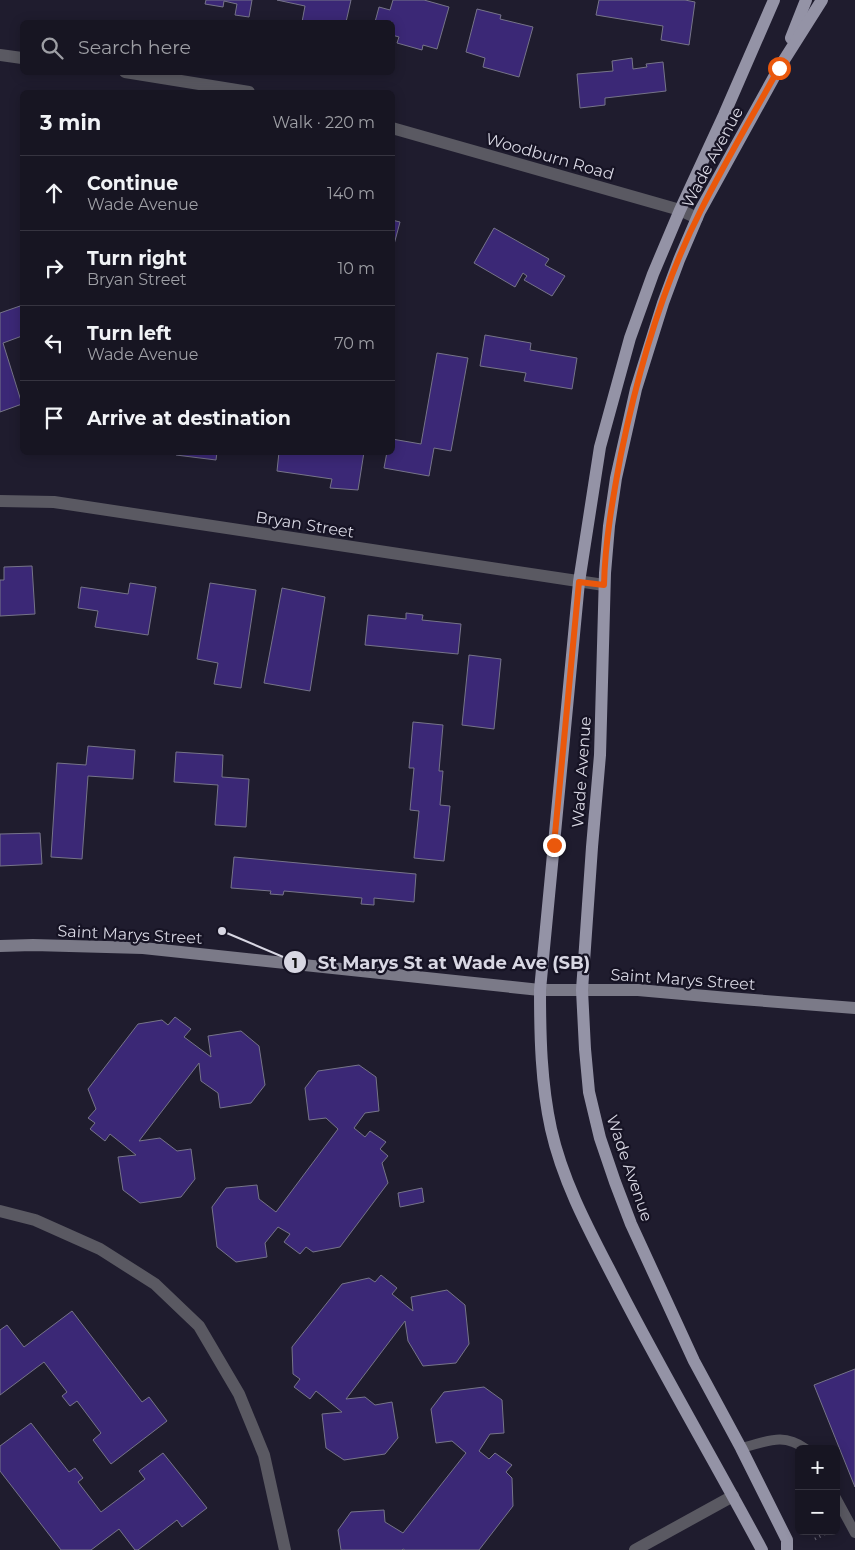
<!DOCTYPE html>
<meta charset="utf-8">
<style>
body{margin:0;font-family:Montserrat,sans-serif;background:#201e2a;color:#f1f3f6}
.controls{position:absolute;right:15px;bottom:15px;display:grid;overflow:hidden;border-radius:8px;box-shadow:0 2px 12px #0003}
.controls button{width:45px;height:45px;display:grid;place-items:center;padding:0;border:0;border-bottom:1px solid #363440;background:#171522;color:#f1f3f6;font:25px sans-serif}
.stop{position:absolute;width:15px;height:15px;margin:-11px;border:4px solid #ea580c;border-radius:50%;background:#fff}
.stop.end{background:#ea580c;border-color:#fff;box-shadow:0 1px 5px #0008}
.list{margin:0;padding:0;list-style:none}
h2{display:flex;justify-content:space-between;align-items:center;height:65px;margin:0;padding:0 20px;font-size:21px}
h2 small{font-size:16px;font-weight:400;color:#9e9fa5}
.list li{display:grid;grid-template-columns:32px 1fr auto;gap:15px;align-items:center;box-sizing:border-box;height:75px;padding:0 20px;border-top:1px solid #363440}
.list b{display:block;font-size:19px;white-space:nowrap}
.list p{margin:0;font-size:16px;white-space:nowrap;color:#9e9fa5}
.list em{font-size:16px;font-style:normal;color:#9e9fa5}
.icon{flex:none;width:28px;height:28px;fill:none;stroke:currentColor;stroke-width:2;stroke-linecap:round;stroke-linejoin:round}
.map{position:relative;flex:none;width:855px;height:1550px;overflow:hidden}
.search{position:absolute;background:#171522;box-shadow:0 2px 12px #0003;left:20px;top:20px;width:375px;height:55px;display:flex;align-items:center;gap:12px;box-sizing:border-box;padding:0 18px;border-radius:8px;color:#9e9fa5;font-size:19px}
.panel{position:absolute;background:#171522;box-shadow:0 2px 12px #0003;left:20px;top:90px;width:375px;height:365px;border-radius:8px}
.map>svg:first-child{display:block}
.building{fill:#3b2876;stroke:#767489}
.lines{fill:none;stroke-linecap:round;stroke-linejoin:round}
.path{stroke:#6c6a79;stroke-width:3;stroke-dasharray:1 4;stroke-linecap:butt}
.service{stroke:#5a5962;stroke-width:10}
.minor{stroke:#5a5962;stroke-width:12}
.secondary{stroke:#7b7a88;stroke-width:12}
.primary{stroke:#9493a6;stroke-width:12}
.route{stroke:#ea580c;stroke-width:6}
.labels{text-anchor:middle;stroke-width:4.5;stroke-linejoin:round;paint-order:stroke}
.street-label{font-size:16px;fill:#d8d7e3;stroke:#161324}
.leader{fill:none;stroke:#d8d7e3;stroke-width:2}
.callout-dot{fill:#d8d7e3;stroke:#161324;stroke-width:2}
.mark-label{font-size:15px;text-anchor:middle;font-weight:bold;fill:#111}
.callout-label{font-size:18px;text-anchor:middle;font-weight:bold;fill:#d8d7e3;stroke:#161324;stroke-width:4.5;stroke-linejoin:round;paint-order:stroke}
</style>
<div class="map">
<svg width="855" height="1550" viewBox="0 0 855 1550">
<rect width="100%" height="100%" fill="#1f1c2e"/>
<g class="building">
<polygon points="206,0 252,0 249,17 235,15 237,4 224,1 223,7 205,4"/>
<polygon points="277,0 351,0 346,22 302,22 305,6"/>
<polygon points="393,0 424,0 449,7 437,49 423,45 422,50 397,43 399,37 392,35 392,22 375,22 379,7 390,10"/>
<polygon points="599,0 685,0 695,2 689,45 661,40 663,26 596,15"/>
<polygon points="477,9 501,15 500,19 533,27 519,77 483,67 485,58 466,52"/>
<polygon points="632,58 633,69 647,67 646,64 663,62 666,91 605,98 605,105 580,108 577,74 613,71 612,61"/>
<polygon points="392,220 400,222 392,252"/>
<polygon points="494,228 549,259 545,265 565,276 552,296 524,280 527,276 523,273 515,287 474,263"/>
<polygon points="20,306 22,311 22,336 3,343 22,404 0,412 0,313"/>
<polygon points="485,335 531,343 530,350 577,358 572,389 524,381 526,373 480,366"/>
<polygon points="437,353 468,358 451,451 434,448 429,476 384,468 387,452 392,452 392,439 421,444"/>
<polygon points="177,452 217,452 216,460 176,455"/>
<polygon points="279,452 364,452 358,490 330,488 332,479 277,471"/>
<polygon points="32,566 35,614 0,616 0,580 4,580 4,567"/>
<polygon points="130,583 156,587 148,635 95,627 98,611 78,608 81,587 128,594"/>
<polygon points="210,583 256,590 241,688 214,684 218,663 197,659"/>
<polygon points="282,588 325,597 310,691 264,683"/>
<polygon points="406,613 423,615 422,620 461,624 458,654 365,645 368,615 406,619"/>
<polygon points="469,655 501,659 494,729 462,725"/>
<polygon points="413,722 443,725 439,771 443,771 440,805 450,806 444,861 414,858 419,811 410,810 414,768 409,768"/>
<polygon points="88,746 135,750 133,779 88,776 82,859 51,857 57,763 86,765"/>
<polygon points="176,752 223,755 222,777 249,779 246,827 215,825 218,785 174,782"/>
<polygon points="40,833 42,864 0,866 0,834"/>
<polygon points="234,857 416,874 414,902 374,898 374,905 361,904 362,898 284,891 283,895 270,894 271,891 231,888"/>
<polygon points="175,1017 191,1029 184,1037 211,1057 208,1036 241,1031 259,1046 265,1085 251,1103 220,1108 218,1093 201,1081 199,1063 139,1141 160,1138 177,1151 191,1149 195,1179 181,1197 140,1203 123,1190 118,1157 136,1155 110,1134 105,1141 90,1129 95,1123 88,1118 96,1109 88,1089 138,1024 162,1020 168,1025"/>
<polygon points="359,1065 376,1077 379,1111 365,1113 354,1128 365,1137 370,1131 386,1142 380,1149 388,1156 382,1163 388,1183 340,1247 313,1252 306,1247 300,1254 284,1242 290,1234 278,1227 265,1243 267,1257 236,1262 217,1247 212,1207 226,1188 257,1185 259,1199 276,1212 338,1129 326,1118 309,1120 305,1088 318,1071"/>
<polygon points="422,1188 424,1202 400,1207 398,1193"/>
<polygon points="381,1275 397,1288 392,1294 413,1311 411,1297 447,1290 465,1305 469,1344 456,1363 423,1366 408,1341 405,1321 346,1399 365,1397 375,1405 392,1402 398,1438 385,1454 344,1460 326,1448 322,1414 342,1412 316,1391 310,1399 294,1387 300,1379 293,1374 292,1347 342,1284 369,1278 375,1282"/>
<polygon points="72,1311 142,1402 149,1397 167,1421 111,1464 93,1440 101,1433 77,1401 70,1406 62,1396 67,1392 44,1362 0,1395 0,1330 7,1325 24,1347"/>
<polygon points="855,1369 855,1487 814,1385"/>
<polygon points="484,1387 502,1400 504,1433 490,1434 479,1451 489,1459 495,1453 512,1465 506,1472 512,1478 513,1506 479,1550 405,1550 403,1549 402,1550 341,1550 338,1530 351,1512 384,1510 385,1522 403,1533 466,1453 452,1441 436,1443 431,1409 444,1392"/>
<polygon points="31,1423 69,1472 75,1468 83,1478 78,1482 101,1512 145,1479 139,1471 163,1453 207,1508 182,1527 177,1520 138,1550 135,1550 119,1529 91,1550 61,1550 0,1471 0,1446"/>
</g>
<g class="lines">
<polyline class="path" points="815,1539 830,1531"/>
<g class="service">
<path d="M741,1448C767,1442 782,1432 806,1449"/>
<polyline points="836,1498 855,1533"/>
</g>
<g class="minor">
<polyline points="0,55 22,58"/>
<polyline points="125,72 249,92"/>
<polyline points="392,128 680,210 697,218"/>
<polyline points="0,501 54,502 604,585"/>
<polyline points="0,1211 35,1220 100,1249 155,1284 199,1326 239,1394 264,1455 285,1550"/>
<polyline points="635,1550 733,1496"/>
</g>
<polyline class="secondary" points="0,946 33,945 143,948 540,990 638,990 728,998 855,1008"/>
<g class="primary">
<polyline points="791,38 806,0"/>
<path d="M762,1550C716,1464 666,1379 621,1292C594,1239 564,1187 551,1129C541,1083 540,1036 540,990L579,582L600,447L630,338L653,274L680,210L724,115L774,0"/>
<polyline points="787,1550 787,1540 741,1448 694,1361 631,1224 615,1182 600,1138 589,1092 585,1049 582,990 592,847 600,755 605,573 609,526 616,478 636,389 663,303 679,260 700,211 779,68 822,0"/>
</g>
</g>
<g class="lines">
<path class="route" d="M554,845L579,582L604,585C605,541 613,497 621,454C638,371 662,286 701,210C725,162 753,115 779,68"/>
</g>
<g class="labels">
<g class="street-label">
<text transform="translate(550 156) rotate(16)" y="6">Woodburn Road</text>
<text transform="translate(712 157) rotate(-62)" y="6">Wade Avenue</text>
<text transform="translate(305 524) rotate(9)" y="6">Bryan Street</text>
<text transform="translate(581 772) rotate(-86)" y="6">Wade Avenue</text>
<text transform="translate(130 934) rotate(3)" y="6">Saint Marys Street</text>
<text transform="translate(683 979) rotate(4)" y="6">Saint Marys Street</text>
<text transform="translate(630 1168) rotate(71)" y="6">Wade Avenue</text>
</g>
</g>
<path class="leader" d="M222 931L295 962"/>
<g class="callout-dot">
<circle cx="222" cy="931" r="5"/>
<circle cx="295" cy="962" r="12"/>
</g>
<g class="mark-label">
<text x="295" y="968">1</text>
</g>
<g class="callout-label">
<text x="454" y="969">St Marys St at Wade Ave (SB)</text>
</g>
</svg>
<div class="controls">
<button>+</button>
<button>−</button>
</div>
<div class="stop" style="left:779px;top:68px"></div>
<div class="stop end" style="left:554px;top:845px"></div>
<div class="search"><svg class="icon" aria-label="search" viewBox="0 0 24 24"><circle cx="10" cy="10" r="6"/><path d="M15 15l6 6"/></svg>Search here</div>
<section class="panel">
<h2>3 min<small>Walk · 220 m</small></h2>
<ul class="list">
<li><svg class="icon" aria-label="ahead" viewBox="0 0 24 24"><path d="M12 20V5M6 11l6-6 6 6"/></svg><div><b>Continue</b><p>Wade Avenue</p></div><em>140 m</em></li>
<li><svg class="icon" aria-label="right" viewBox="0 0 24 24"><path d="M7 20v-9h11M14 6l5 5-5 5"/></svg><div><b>Turn right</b><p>Bryan Street</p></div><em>10 m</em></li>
<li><svg class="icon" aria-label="left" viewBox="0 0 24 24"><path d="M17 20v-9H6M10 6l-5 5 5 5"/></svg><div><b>Turn left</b><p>Wade Avenue</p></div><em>70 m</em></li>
<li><svg class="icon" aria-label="arrive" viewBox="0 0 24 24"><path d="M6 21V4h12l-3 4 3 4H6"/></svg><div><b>Arrive at destination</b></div></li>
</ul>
</section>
</div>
